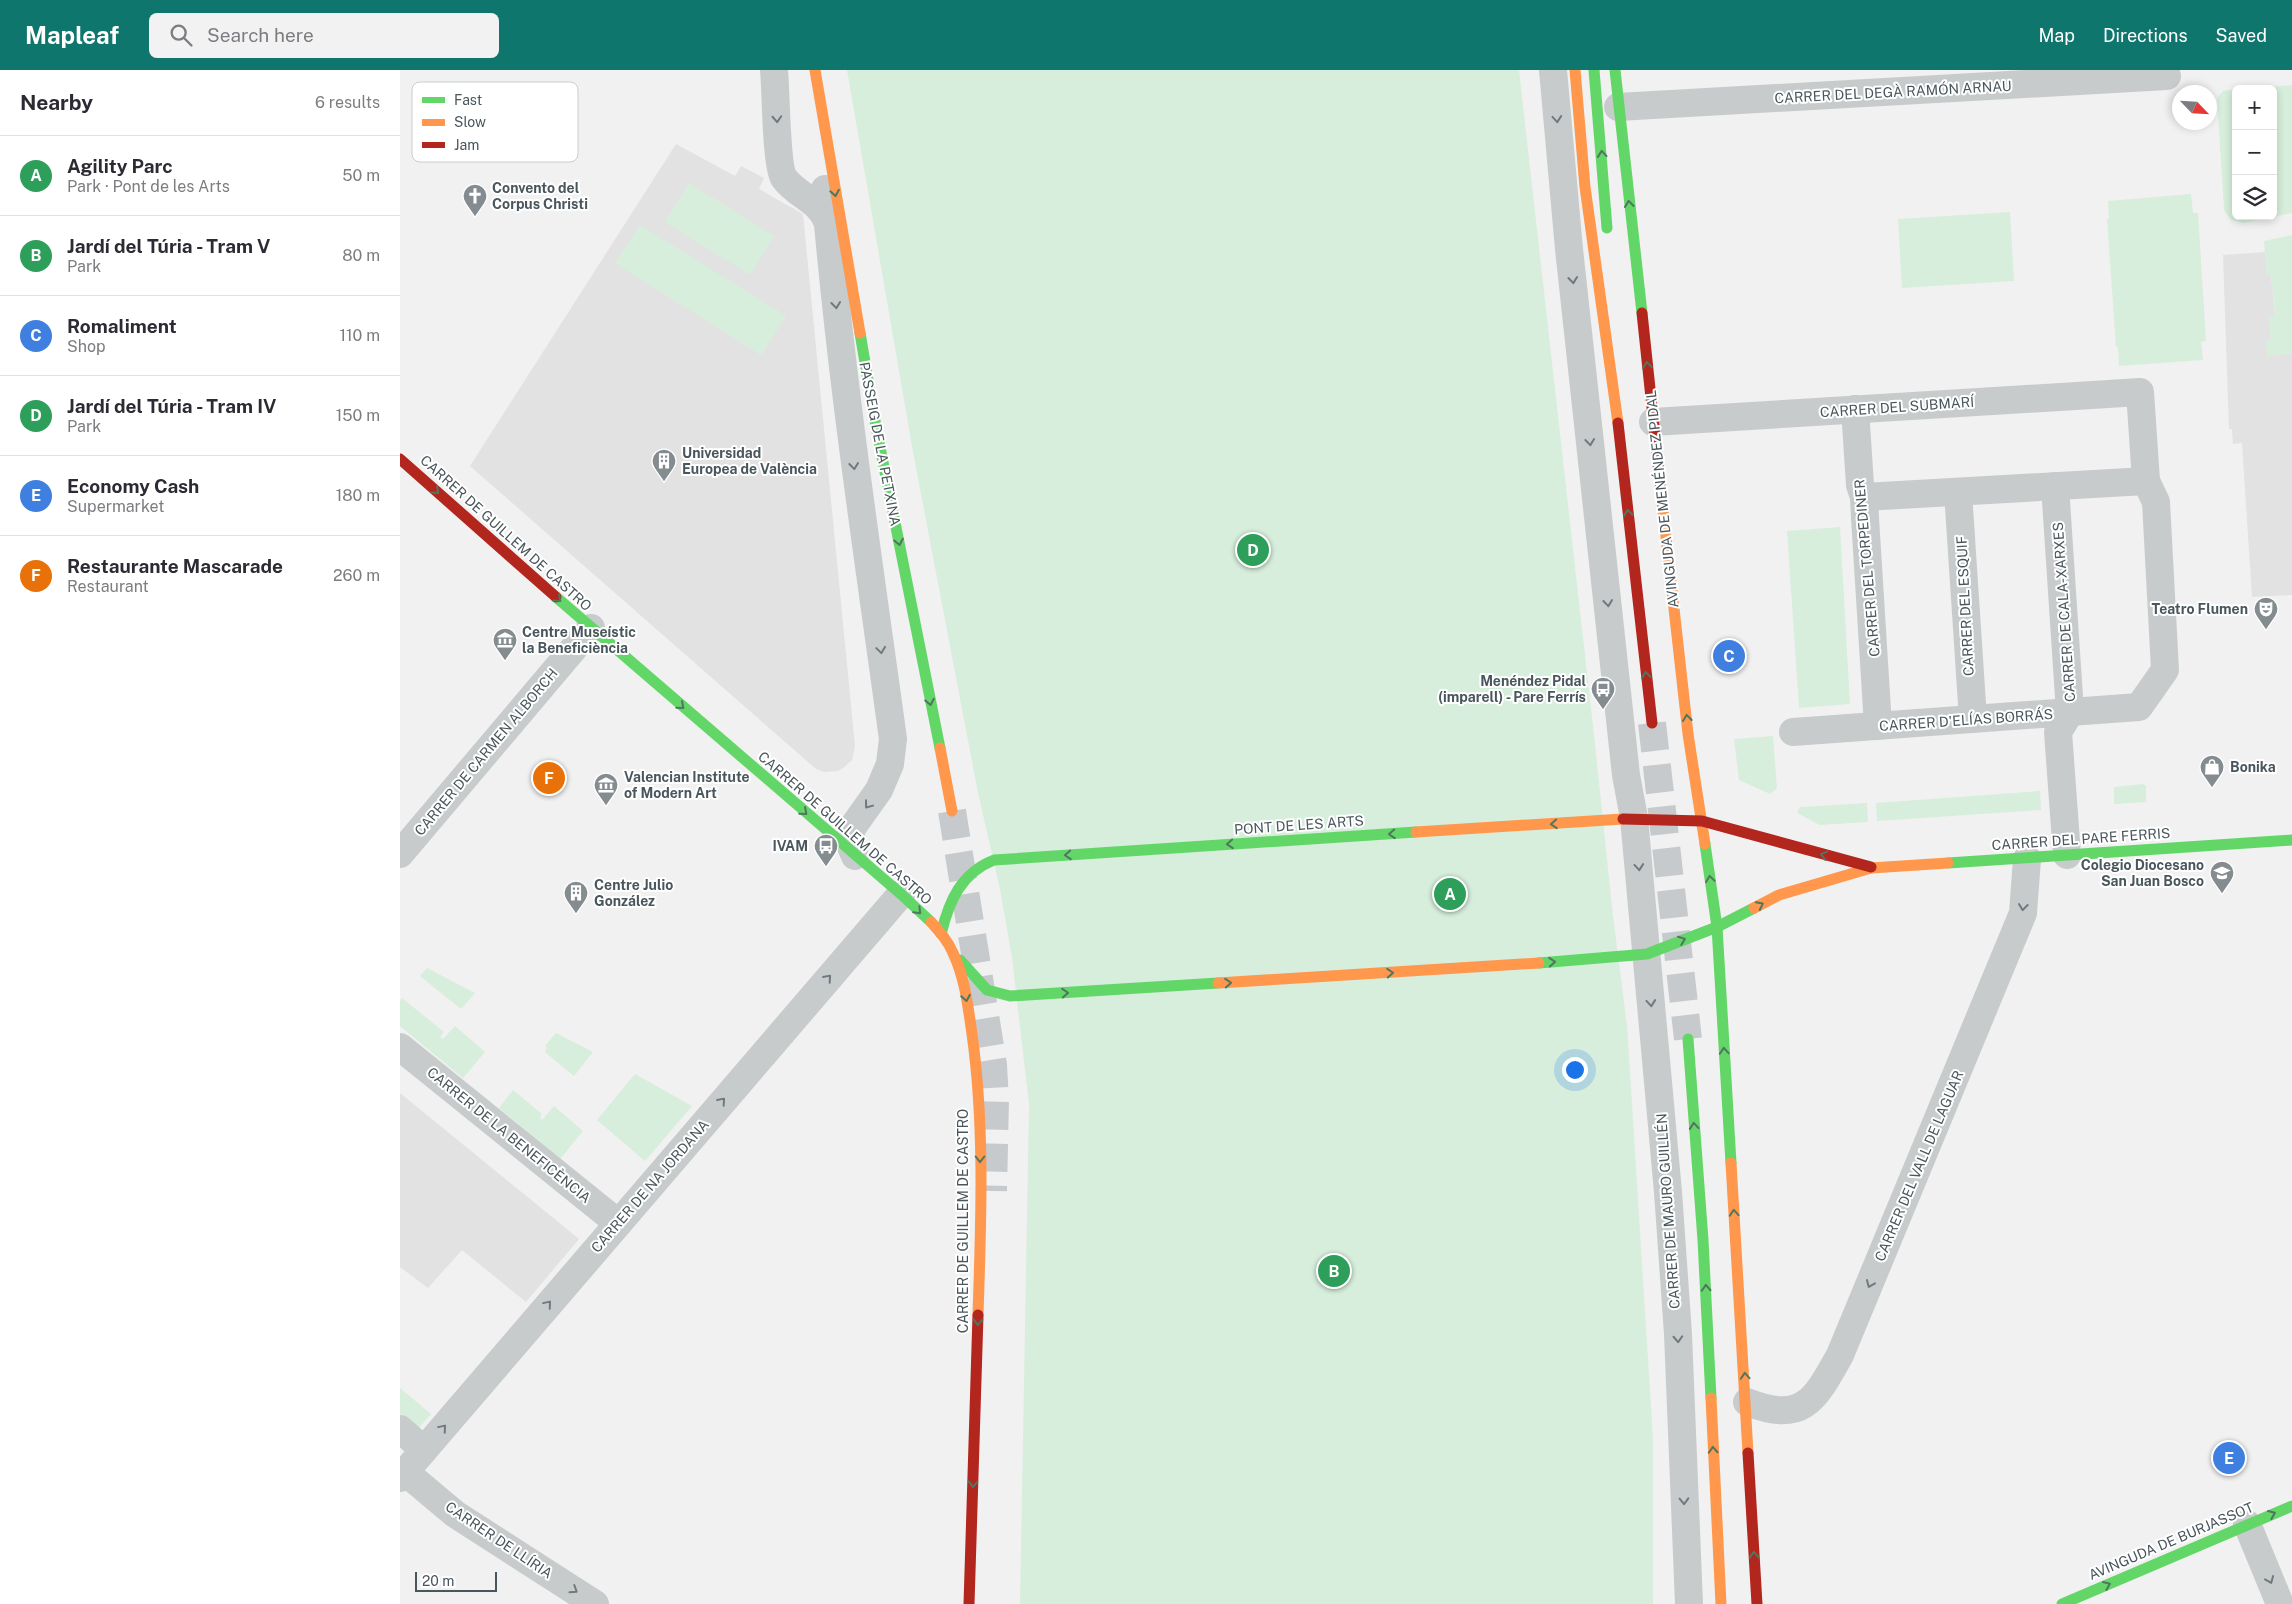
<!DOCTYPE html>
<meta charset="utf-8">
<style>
body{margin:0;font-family:"Public Sans",sans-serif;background:#f2f2f3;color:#2b2b33}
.controls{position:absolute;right:15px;top:15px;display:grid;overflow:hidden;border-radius:8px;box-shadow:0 2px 8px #0003}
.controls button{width:45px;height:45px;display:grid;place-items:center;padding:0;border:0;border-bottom:1px solid #e1e1e2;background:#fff;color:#2b2b33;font:25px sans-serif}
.compass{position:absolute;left:1772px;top:15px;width:45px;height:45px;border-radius:50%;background:#fff;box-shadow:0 2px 8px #0003;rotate:115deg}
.scale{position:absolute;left:15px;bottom:12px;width:82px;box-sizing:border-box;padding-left:5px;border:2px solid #49565c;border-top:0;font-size:14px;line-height:18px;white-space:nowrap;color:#49565c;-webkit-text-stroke:4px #fff;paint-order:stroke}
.you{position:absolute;left:1174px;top:999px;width:18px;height:18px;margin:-12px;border:4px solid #fff;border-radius:50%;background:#1a73e8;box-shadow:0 0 0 8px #1a73e833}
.badge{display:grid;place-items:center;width:32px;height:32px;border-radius:50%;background:#0f766e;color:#fff;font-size:16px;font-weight:700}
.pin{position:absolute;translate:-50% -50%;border:2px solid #fff;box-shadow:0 1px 5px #0006}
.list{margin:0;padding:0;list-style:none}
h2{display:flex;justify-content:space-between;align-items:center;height:65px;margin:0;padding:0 20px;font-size:21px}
h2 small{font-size:16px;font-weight:400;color:#7c7c81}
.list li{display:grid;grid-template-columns:32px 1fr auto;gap:15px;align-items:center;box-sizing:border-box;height:80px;padding:0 20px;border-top:1px solid #e1e1e2}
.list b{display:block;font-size:19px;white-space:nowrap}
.list p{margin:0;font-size:16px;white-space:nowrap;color:#7c7c81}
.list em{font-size:16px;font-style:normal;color:#7c7c81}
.icon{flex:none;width:28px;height:28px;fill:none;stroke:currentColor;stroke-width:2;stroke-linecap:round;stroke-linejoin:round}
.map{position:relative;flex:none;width:1892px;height:1534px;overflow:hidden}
header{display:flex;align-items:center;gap:30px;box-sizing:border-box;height:70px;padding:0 25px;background:#0f766e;color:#fff}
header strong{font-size:24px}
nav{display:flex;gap:28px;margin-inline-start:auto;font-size:18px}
.search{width:350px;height:45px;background:#f2f2f3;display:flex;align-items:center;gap:12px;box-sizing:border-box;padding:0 18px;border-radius:8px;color:#7c7c81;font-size:19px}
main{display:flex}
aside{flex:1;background:#fff}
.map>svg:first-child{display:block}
.education{fill:#e3e2e2}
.green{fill:#d7eedc}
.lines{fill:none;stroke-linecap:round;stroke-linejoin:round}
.primary-tunnel{stroke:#c7cacc;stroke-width:28;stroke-dasharray:28 14;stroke-linecap:butt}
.street{stroke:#c8cbcc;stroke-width:28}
.fast{stroke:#63d668;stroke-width:11}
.slow{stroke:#ff974d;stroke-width:11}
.jam{stroke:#b3261e;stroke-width:11}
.oneway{stroke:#6f797e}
.oneway2{stroke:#50765f}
.labels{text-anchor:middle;stroke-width:4;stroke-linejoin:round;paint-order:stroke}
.street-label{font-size:14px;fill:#49565c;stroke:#fff}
.poi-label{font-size:14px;font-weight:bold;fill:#49565c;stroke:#fff;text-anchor:start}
.key{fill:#fff;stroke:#c8ccce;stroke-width:1}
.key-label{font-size:14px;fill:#49565c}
</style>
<header>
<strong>Mapleaf</strong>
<div class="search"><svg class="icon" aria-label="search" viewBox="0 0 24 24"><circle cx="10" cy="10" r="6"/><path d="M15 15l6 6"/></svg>Search here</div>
<nav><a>Map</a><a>Directions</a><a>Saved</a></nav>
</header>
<main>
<aside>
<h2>Nearby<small>6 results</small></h2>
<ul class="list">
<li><span class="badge" style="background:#2e9e5b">A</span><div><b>Agility Parc</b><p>Park · Pont de les Arts</p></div><em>50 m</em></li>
<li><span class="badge" style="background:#2e9e5b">B</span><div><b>Jardí del Túria - Tram V</b><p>Park</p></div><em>80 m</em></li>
<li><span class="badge" style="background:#3f7fe0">C</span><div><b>Romaliment</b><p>Shop</p></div><em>110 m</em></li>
<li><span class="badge" style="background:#2e9e5b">D</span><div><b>Jardí del Túria - Tram IV</b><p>Park</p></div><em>150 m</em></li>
<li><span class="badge" style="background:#3f7fe0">E</span><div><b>Economy Cash</b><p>Supermarket</p></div><em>180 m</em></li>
<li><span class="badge" style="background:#e8710a">F</span><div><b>Restaurante Mascarade</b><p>Restaurant</p></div><em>260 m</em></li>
</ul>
</aside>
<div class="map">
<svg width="1892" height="1534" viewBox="0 0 1892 1534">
<rect width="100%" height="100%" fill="#f1f1f1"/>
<g class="education">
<polygon points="276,74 335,106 341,96 364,108 359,119 403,144 455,676 452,690 443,698 438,701 424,702 416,699 70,396"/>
<polygon points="1865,182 1867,205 1871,205 1875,246 1869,246 1871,269 1868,285 1892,283 1892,525 1852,527 1842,373 1833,374 1832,359 1829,359 1823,185"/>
<polygon points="0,1023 179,1169 126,1232 62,1180 28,1218 0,1197"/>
</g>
<g class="green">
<polygon points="447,0 1119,0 1195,674 1213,846 1227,955 1253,1368 1253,1534 620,1534 629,1034 612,888 600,819 578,723 513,382"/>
<polygon points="1892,15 1892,143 1843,153 1831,150 1824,140 1817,28 1823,21 1836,19 1836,146 1873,146 1873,19 1846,19"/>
<polygon points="289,113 374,166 350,205 265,152"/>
<polygon points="1791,124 1793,143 1798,143 1806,271 1801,272 1803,290 1719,296 1718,277 1716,277 1707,149 1709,149 1708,131"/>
<polygon points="1610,142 1614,211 1502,218 1498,149"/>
<polygon points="240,155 386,246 361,285 215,193"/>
<polygon points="1892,165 1892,283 1867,287 1866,270 1871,269 1869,246 1875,245 1871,205 1867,205 1864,171"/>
<polygon points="1440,457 1450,634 1399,638 1387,461"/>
<polygon points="1373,666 1377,718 1370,724 1339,710 1334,669"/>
<polygon points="1743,714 1746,716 1746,732 1714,734 1714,717"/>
<polygon points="1640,721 1641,740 1477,751 1476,733"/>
<polygon points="1467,733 1468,752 1420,755 1397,743 1400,737"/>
<polygon points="27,898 75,923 61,939 20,906"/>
<polygon points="2,928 44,962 40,967 43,969 55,956 85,982 63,1008 0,956 0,931"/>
<polygon points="156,963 193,982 174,1006 145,982 147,978 145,976"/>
<polygon points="235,1004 292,1036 245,1091 197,1050"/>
<polygon points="113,1020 142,1044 140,1047 142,1050 154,1036 183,1061 160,1089 99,1038"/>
<polygon points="0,1318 31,1344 18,1359 0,1344"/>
</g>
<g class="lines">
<g class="primary-tunnel">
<polyline points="1252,653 1288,969"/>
<polyline points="552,741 593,995 595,1030 593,1121"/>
</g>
<g class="street">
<path d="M374,0C376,20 376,96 384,108C397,126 419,130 427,151"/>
<polyline points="1153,0 1169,179 1226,705 1234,748 1268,1122 1278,1264 1289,1534"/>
<polyline points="1218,37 1767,6"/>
<path d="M425,119C440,304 468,486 493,669L490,694L479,720L452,758L449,772L455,786"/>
<polyline points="1455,339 1460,415 1464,427 1465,448 1478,656"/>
<polyline points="1253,352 1740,322 1746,411 1756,432 1765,600 1739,637 1393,662"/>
<polyline points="1655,416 1670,642 1658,662 1667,785"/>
<polyline points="1558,422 1573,649"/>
<polyline points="1464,427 1746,411"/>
<polyline points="0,784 191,558"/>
<polyline points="0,977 218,1153"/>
<path d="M1347,1332C1403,1354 1415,1330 1440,1285L1623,843L1627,789"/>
<polyline points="0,1359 24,1380"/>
<polyline points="5,1402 55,1444 195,1534"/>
<polyline points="0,1408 501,824"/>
<polyline points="1847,1454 1880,1534"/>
</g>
<g class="fast">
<polyline points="1194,0 1207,158"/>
<polyline points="1215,0 1242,243"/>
<polyline points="460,263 476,357 540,678"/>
<polyline points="156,527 501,824 531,852"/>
<polyline points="1305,774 1317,857 1331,1093"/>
<polyline points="1548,793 1892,770"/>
<path d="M541,864C549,831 561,803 594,790L1016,762"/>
<polyline points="560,890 587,920 610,926 818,913"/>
<polyline points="1139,893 1247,884 1317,857 1354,838"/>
<polyline points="1288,969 1303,1170 1311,1328"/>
<polyline points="1662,1534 1892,1436"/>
</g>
<g class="slow">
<polyline points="415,0 460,263"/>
<polyline points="1175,0 1185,117 1218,353"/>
<polyline points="1260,413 1288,664 1305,774"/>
<polyline points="540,678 552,741"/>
<polyline points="1016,762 1223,749"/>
<polyline points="1354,838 1379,825 1471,798 1548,793"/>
<path d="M531,852C540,862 548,871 553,883C565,908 568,937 572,964C585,1057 581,1152 578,1245"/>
<polyline points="818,913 1139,893"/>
<polyline points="1331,1093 1348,1383"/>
<polyline points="1311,1328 1321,1534"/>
</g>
<g class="jam">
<polyline points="1242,243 1260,413"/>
<polyline points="1218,353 1252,653"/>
<polyline points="0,389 156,527"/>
<polyline points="1223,749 1302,751 1471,797"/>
<polyline points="1348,1383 1357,1534"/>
<polyline points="569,1534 578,1245"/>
</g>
</g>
<defs><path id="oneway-chevron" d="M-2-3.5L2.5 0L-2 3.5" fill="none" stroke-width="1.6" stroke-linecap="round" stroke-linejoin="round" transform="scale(1.25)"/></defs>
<g class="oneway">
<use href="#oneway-chevron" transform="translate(377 49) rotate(87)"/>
<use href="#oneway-chevron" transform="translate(1157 49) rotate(85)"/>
<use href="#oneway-chevron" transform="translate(1173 210) rotate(84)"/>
<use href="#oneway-chevron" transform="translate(436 235) rotate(84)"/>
<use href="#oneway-chevron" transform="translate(1190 372) rotate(84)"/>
<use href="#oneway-chevron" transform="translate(454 396) rotate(83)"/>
<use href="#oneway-chevron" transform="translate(1208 533) rotate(84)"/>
<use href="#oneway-chevron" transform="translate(481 580) rotate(82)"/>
<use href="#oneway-chevron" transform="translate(468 735) rotate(127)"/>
<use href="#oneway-chevron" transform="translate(1239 797) rotate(85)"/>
<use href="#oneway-chevron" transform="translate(1623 837) rotate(97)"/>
<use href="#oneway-chevron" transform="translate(428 908) rotate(-49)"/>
<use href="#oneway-chevron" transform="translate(1251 933) rotate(85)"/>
<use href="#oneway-chevron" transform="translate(322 1031) rotate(-49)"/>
<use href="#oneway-chevron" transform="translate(1470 1214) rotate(113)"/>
<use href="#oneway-chevron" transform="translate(148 1234) rotate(-50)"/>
<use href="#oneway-chevron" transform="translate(1278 1269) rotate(87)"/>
<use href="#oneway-chevron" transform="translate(43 1358) rotate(-50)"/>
<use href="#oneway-chevron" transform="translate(1284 1431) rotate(88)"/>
<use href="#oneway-chevron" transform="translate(1870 1510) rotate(68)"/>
<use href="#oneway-chevron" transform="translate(174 1520) rotate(33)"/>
</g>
<g class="oneway2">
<use href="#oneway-chevron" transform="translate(1202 84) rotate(-95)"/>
<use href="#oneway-chevron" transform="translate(435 123) rotate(80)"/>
<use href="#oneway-chevron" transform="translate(1229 134) rotate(-96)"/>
<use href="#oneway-chevron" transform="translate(1247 295) rotate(-96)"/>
<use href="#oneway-chevron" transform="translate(36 421) rotate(42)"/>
<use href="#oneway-chevron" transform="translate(1228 443) rotate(-96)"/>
<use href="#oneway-chevron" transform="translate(499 472) rotate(79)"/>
<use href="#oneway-chevron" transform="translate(158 529) rotate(42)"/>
<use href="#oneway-chevron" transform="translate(1246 605) rotate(-96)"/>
<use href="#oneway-chevron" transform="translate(530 632) rotate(79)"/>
<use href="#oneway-chevron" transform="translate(281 636) rotate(41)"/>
<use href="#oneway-chevron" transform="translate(1287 648) rotate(-97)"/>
<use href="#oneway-chevron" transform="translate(404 742) rotate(41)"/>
<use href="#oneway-chevron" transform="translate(1154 754) rotate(176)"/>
<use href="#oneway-chevron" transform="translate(992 764) rotate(176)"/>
<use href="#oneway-chevron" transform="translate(830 774) rotate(176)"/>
<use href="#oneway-chevron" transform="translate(668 785) rotate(176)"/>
<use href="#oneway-chevron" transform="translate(1424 785) rotate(-165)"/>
<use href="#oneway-chevron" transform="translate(1310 809) rotate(-98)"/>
<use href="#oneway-chevron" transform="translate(1360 835) rotate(-27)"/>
<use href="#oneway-chevron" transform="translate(518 841) rotate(45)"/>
<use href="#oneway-chevron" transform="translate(1282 870) rotate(-21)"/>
<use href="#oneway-chevron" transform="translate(1152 892) rotate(-4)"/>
<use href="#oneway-chevron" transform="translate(990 903) rotate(-4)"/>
<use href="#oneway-chevron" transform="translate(828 913) rotate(-4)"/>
<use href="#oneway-chevron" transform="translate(665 923) rotate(-4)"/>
<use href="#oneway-chevron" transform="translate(566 928) rotate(80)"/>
<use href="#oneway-chevron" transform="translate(1324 981) rotate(-94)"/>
<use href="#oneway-chevron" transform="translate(1294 1056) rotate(-95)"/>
<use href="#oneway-chevron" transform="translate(580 1089) rotate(90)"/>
<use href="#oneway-chevron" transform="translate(1334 1143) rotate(-94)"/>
<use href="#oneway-chevron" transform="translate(1306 1218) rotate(-93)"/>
<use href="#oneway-chevron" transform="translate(578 1252) rotate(92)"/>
<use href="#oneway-chevron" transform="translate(1345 1306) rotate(-94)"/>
<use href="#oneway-chevron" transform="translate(1313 1380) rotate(-93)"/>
<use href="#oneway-chevron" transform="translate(573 1414) rotate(92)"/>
<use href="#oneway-chevron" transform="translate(1872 1444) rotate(-23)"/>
<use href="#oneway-chevron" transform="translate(1354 1485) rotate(-93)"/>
<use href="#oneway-chevron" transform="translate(1707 1515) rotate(-23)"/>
</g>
<defs>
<symbol id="church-pin" viewBox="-11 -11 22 30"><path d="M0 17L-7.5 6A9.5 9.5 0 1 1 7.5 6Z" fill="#848c90" stroke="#fff"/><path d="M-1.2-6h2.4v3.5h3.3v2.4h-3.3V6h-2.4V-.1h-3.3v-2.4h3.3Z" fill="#fff"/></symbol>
<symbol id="building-pin" viewBox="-11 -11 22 30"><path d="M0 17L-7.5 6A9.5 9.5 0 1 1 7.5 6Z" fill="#848c90" stroke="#fff"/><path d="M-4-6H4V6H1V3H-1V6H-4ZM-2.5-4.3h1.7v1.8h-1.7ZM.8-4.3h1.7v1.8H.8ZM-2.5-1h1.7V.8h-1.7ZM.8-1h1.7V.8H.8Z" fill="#fff"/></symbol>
<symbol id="theatre-pin" viewBox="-11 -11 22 30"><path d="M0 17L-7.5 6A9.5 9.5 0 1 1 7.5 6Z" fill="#848c90" stroke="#fff"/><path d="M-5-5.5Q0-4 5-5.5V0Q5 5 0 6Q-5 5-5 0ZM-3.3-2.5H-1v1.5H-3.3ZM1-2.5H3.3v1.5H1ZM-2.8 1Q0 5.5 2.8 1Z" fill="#fff"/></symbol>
<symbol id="museum-pin" viewBox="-11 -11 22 30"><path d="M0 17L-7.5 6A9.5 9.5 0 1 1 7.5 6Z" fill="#848c90" stroke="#fff"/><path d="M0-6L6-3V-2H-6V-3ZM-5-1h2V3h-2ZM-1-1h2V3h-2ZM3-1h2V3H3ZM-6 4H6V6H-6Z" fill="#fff"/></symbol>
<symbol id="bus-pin" viewBox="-11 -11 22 30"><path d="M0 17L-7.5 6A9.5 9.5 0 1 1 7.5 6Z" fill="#848c90" stroke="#fff"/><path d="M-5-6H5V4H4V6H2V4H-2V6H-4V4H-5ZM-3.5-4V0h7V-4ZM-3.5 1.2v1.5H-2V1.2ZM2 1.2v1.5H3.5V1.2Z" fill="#fff"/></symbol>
<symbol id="shop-pin" viewBox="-11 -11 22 30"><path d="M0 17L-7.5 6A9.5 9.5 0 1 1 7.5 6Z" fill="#848c90" stroke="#fff"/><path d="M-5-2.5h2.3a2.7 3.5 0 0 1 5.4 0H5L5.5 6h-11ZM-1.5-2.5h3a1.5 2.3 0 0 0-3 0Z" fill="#fff"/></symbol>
<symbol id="school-pin" viewBox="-11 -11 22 30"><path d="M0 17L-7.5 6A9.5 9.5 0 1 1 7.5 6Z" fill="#848c90" stroke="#fff"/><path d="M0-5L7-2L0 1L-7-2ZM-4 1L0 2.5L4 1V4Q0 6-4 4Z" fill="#fff"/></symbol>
</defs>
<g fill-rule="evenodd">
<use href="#church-pin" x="61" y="112" width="28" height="38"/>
<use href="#building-pin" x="250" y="377" width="28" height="38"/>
<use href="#theatre-pin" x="1852" y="525" width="28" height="38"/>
<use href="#museum-pin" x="91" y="556" width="28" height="38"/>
<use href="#bus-pin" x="1189" y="605" width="28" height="38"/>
<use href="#shop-pin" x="1798" y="683" width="28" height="38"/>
<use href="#museum-pin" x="192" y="701" width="28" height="38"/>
<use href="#bus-pin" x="412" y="762" width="28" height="38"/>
<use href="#school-pin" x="1808" y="789" width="28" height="38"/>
<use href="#building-pin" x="162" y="809" width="28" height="38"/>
</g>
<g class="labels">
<g class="street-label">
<text transform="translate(1493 22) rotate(-3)" y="5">CARRER DEL DEGÀ RAMÓN ARNAU</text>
<text transform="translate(1497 337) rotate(-4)" y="5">CARRER DEL SUBMARÍ</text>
<text transform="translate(480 374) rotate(79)" y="5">PASSEIG DE LA PETXINA</text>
<text transform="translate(1262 429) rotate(-96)" y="5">AVINGUDA DE MENÉNDEZ PIDAL</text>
<text transform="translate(106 463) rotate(42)" y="5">CARRER DE GUILLEM DE CASTRO</text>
<text transform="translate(1467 498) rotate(-95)" y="5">CARRER DEL TORPEDINER</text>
<text transform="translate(1565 536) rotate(-93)" y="5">CARRER DEL ESQUIF</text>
<text transform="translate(1664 542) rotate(-94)" y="5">CARRER DE CALA-XARXES</text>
<text transform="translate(1566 650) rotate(-4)" y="5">CARRER D'ELÍAS BORRÁS</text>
<text transform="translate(86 682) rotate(-50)" y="5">CARRER DE CARMEN ALBORCH</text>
<text transform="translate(899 755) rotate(-4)" y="5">PONT DE LES ARTS</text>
<text transform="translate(445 758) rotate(41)" y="5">CARRER DE GUILLEM DE CASTRO</text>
<text transform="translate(1681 769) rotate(-4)" y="5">CARRER DEL PARE FERRIS</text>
<text transform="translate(109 1065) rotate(39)" y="5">CARRER DE LA BENEFICÈNCIA</text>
<text transform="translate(1519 1096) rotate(-67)" y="5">CARRER DEL VALL DE LAGUAR</text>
<text transform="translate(250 1116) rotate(-49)" y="5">CARRER DE NA JORDANA</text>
<text transform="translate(1268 1141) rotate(-94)" y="5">CARRER DE MAURO GUILLÉN</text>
<text transform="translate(563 1151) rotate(-90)" y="5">CARRER DE GUILLEM DE CASTRO</text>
<text transform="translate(99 1470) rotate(34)" y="5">CARRER DE LLÍRIA</text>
<text transform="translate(1771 1471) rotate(-23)" y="5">AVINGUDA DE BURJASSOT</text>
</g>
<g class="poi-label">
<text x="92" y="123">Convento del<tspan x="92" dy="16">Corpus Christi</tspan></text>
<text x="282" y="388">Universidad<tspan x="282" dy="16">Europea de València</tspan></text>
<text x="1848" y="544" text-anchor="end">Teatro Flumen</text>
<text x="122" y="567">Centre Museístic<tspan x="122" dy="16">la Beneficiència</tspan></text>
<text x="1186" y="616" text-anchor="end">Menéndez Pidal<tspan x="1186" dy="16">(imparell) - Pare Ferrís</tspan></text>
<text x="1830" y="702">Bonika</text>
<text x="224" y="712">Valencian Institute<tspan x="224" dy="16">of Modern Art</tspan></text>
<text x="408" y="781" text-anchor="end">IVAM</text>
<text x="1804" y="800" text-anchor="end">Colegio Diocesano<tspan x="1804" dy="16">San Juan Bosco</tspan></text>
<text x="194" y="820">Centre Julio<tspan x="194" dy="16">González</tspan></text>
</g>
</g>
<rect x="12" y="12" width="166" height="80" rx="8" class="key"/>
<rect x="22" y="27" width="23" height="6" fill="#63d668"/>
<rect x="22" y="49" width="23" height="7" fill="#ff974d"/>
<rect x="22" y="72" width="23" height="6" fill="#b3261e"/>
<g class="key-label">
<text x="54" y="35">Fast</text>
<text x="54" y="57">Slow</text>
<text x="54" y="80">Jam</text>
</g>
</svg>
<div class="controls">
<button>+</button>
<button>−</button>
<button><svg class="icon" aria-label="layers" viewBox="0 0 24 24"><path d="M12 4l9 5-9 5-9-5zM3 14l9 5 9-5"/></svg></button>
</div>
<svg class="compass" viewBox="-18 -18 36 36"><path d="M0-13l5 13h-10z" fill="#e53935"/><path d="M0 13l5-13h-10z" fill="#7c7c81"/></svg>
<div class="scale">20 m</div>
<div class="you"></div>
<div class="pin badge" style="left:1050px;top:824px;background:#2e9e5b">A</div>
<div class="pin badge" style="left:934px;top:1201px;background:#2e9e5b">B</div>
<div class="pin badge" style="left:1329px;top:586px;background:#3f7fe0">C</div>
<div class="pin badge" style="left:853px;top:480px;background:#2e9e5b">D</div>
<div class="pin badge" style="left:1829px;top:1388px;background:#3f7fe0">E</div>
<div class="pin badge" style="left:149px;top:708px;background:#e8710a">F</div>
</div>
</main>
